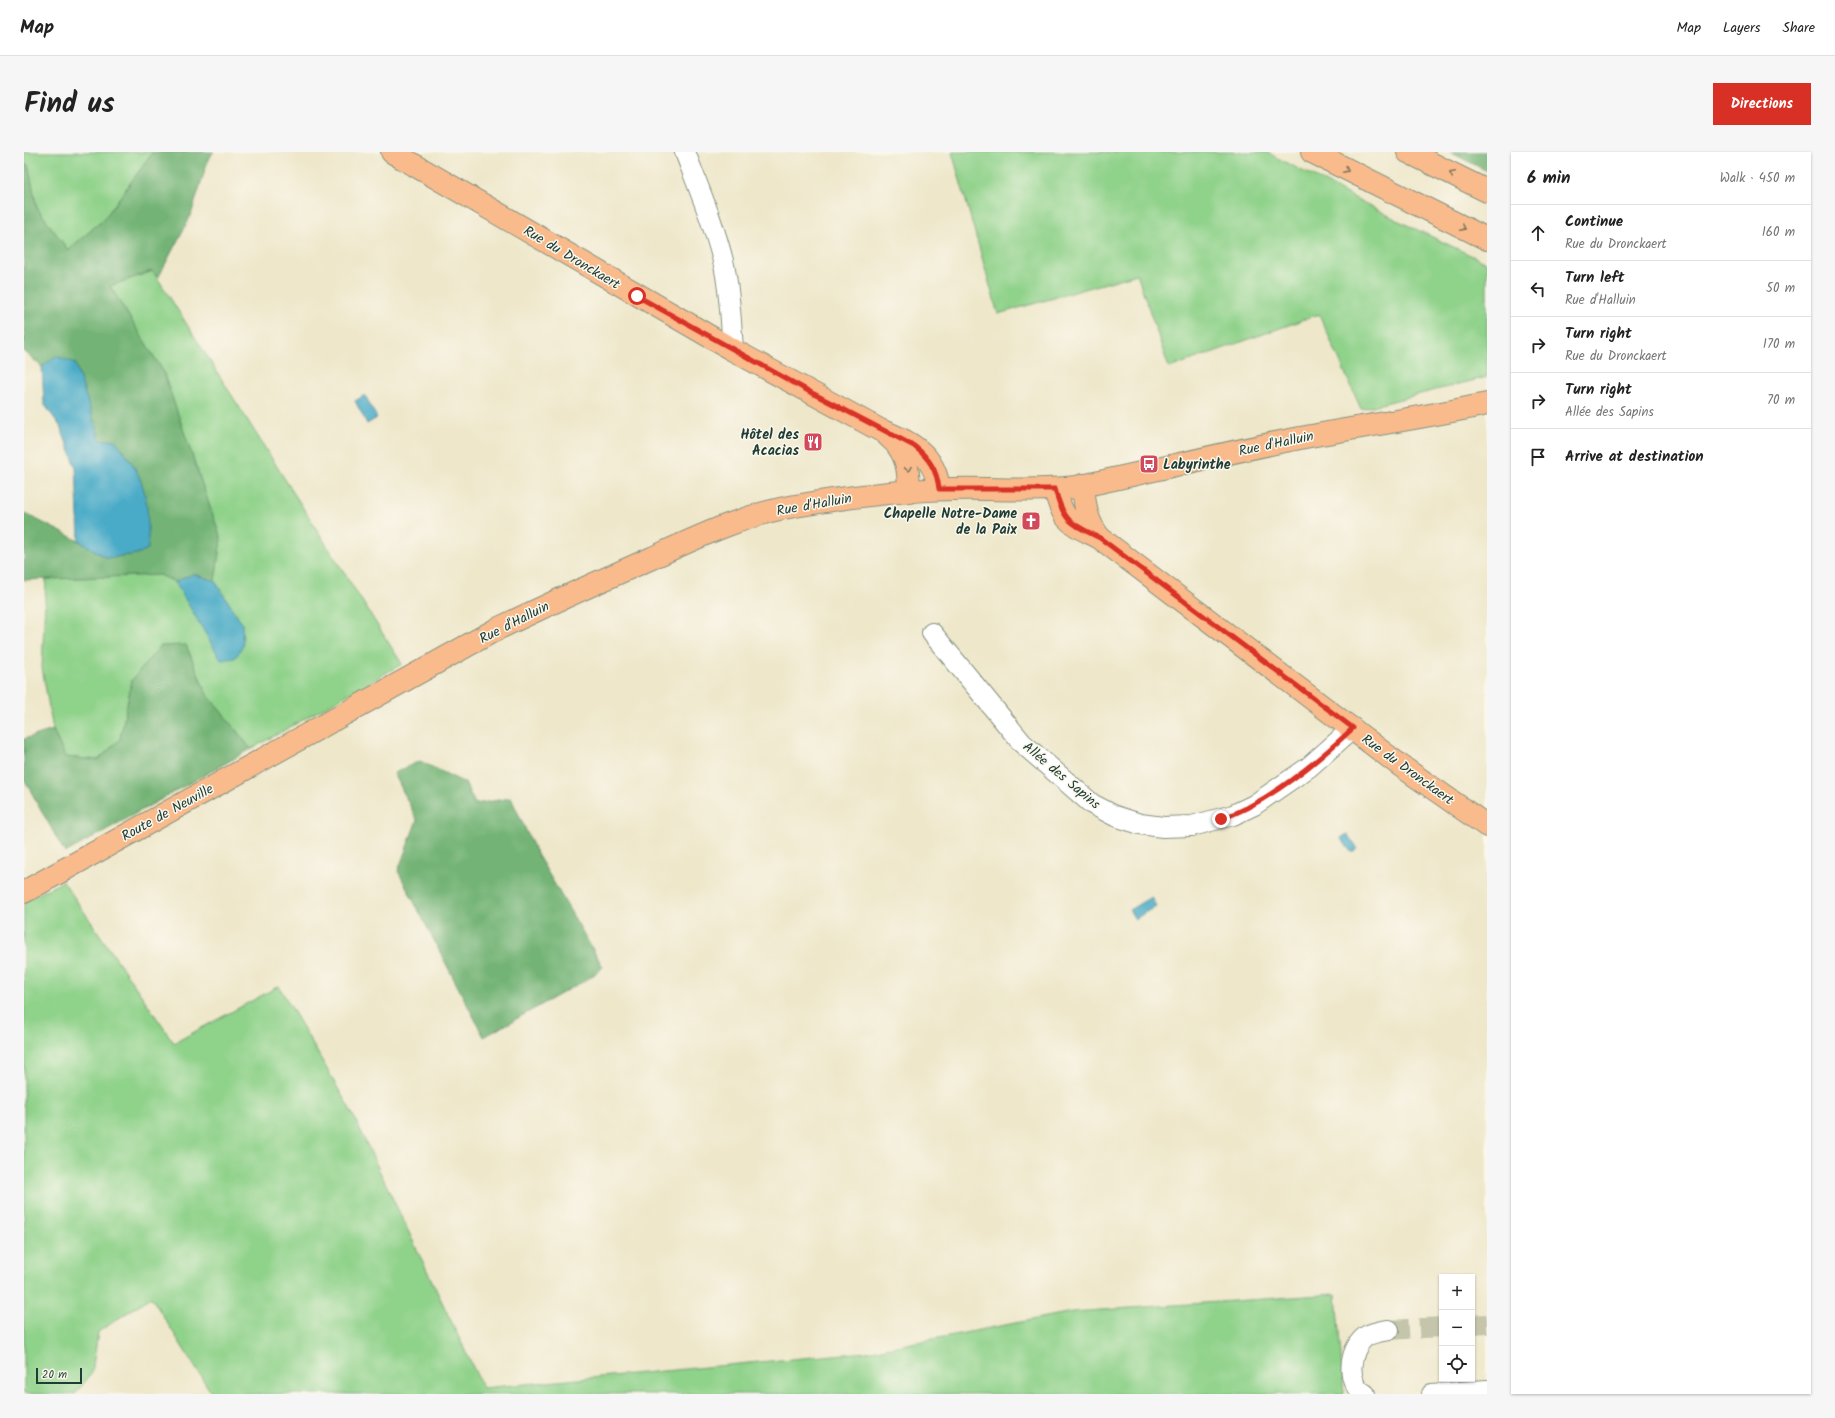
<!DOCTYPE html>
<meta charset="utf-8">
<style>
body{margin:0;font-family:Kalam,sans-serif;background:#f6f6f6;color:#222}
.controls{position:absolute;right:12px;bottom:12px;display:grid;overflow:hidden;border-radius:0px;box-shadow:0 1px 3px #0004}
.controls button{width:36px;height:36px;display:grid;place-items:center;padding:0;border:0;border-bottom:1px solid #e0e0e0;background:#fff;color:#222;font:20px sans-serif}
.scale{position:absolute;left:12px;bottom:10px;width:46px;box-sizing:border-box;padding-left:4px;border:2px solid #1f3d34;border-top:0;font-size:11px;line-height:14px;white-space:nowrap;color:#1f3d34;-webkit-text-stroke:3px #fbf7ec;paint-order:stroke}
.stop{position:absolute;width:12px;height:12px;margin:-9px;border:3px solid #d93025;border-radius:50%;background:#fff}
.stop.end{background:#d93025;border-color:#fff;box-shadow:0 1px 4px #0008}
.list{margin:0;padding:0;list-style:none}
h2{display:flex;justify-content:space-between;align-items:center;height:52px;margin:0;padding:0 16px;font-size:17px}
h2 small{font-size:13px;font-weight:400;color:#767676}
.list li{display:grid;grid-template-columns:26px 1fr auto;gap:12px;align-items:center;box-sizing:border-box;height:56px;padding:0 16px;border-top:1px solid #e0e0e0}
.list b{display:block;font-size:15px;white-space:nowrap}
.list p{margin:0;font-size:13px;white-space:nowrap;color:#767676}
.list em{font-size:13px;font-style:normal;color:#767676}
.icon{flex:none;width:22px;height:22px;fill:none;stroke:currentColor;stroke-width:2;stroke-linecap:round;stroke-linejoin:round}
.map{position:relative;flex:none;width:1463px;height:1242px;overflow:hidden;border-radius:0px}
header{display:flex;align-items:center;gap:24px;box-sizing:border-box;height:56px;padding:0 20px;background:#fff;border-bottom:1px solid #e0e0e0}
header strong{font-size:19px}
nav{display:flex;gap:22px;margin-inline-start:auto;font-size:14px}
.intro{display:flex;align-items:center;justify-content:space-between;box-sizing:border-box;height:96px;padding:0 24px}
h1{margin:0;font-size:28px}
.button{padding:10px 18px;border-radius:0px;background:#d93025;color:#fff;font-size:14px;font-weight:700}
main{display:flex;gap:24px;padding:0 24px}
aside{flex:1;background:#fff;border-radius:0px;box-shadow:0 1px 3px #0004}
.map>svg:first-child{display:block}
.green{fill:#8fd28a;stroke:#57885f}
.forest{fill:#73b476;stroke:#497855}
.water{fill:#48abc7;stroke:#34747e}
.lines{fill:none;stroke-linecap:round;stroke-linejoin:round}
.minor-tunnel{stroke:#c5c5ac;stroke-width:20;stroke-dasharray:20 10;stroke-linecap:butt}
.minor-casing{stroke:#86927f;stroke-width:22}
.major-casing{stroke:#86927f;stroke-width:24}
.highway-casing{stroke:#86927f;stroke-width:24}
.minor{stroke:#fff;stroke-width:20}
.major{stroke:#fabb8c;stroke-width:22}
.highway{stroke:#fabb8c;stroke-width:22}
.oneway{stroke:#82765c}
.route{stroke:#d93025;stroke-width:5}
.labels{text-anchor:middle;stroke-width:3;stroke-linejoin:round;paint-order:stroke}
.street-label{font-size:14px;fill:#1f3d34;stroke:#fbf7ec}
.poi-label{font-size:14px;font-weight:bold;fill:#1f3d34;stroke:#fbf7ec;text-anchor:end}
</style>
<header>
<strong>Map</strong>
<nav><a>Map</a><a>Layers</a><a>Share</a></nav>
</header>
<div class="intro"><h1>Find us</h1><a class="button">Directions</a></div>
<main>
<div class="map">
<svg width="1463" height="1242" viewBox="0 0 1463 1242">
<rect width="100%" height="100%" fill="#fbf7ec"/>
<filter id="ink" filterUnits="userSpaceOnUse"><feTurbulence type="fractalNoise" baseFrequency=".025" numOctaves="2"/><feDisplacementMap in="SourceGraphic" scale="8" xChannelSelector="R" yChannelSelector="G"/><feConvolveMatrix kernelMatrix="1 2 1 2 8 2 1 2 1" color-interpolation-filters="sRGB"/></filter>
<filter id="wash" filterUnits="userSpaceOnUse"><feTurbulence type="fractalNoise" baseFrequency=".012" numOctaves="4" result="noise"/><feDisplacementMap in="SourceGraphic" scale="16" xChannelSelector="R" yChannelSelector="G"/><feGaussianBlur stdDeviation="0.9" result="paint"/><feColorMatrix in="noise" values="0 0 0 0 0 0 0 0 0 0 0 0 0 0 0 0 0 1.4 0 .05"/><feComposite in="paint" operator="in"/></filter>
<g filter="url(#wash)">
<rect width="100%" height="100%" fill="#eee7ca"/>
<g class="green">
<polygon points="0,0 129,0 80,67 44,98 13,56 4,13 0,13"/>
<polygon points="928,0 1242,0 1379,71 1463,111 1463,225 1337,257 1295,162 1145,216 1113,122 974,162"/>
<polygon points="129,119 378,512 227,597 182,541 162,493 108,528 96,587 74,608 41,605 29,578 18,516 22,427 136,423 151,430 197,507 218,472 191,429 197,387 139,219 86,134"/>
<polygon points="39,729 150,891 255,834 327,959 459,1236 842,1200 1048,1160 1312,1142 1320,1242 188,1242 127,1145 74,1180 68,1221 51,1242 0,1242 0,750"/>
</g>
<g class="forest">
<polygon points="129,0 190,0 185,5 167,63 134,126 128,119 86,134 139,219 197,387 191,429 169,422 151,430 136,423 0,428 0,361 55,389 83,406 113,402 123,397 76,288 51,211 32,204 18,215 0,199 0,13 4,13 13,56 44,98 80,67"/>
<polygon points="1426,0 1463,0 1463,19"/>
<polygon points="162,493 182,541 227,597 41,701 0,627 0,587 29,578 41,605 74,608 96,587 108,528 136,494"/>
<polygon points="396,609 441,631 451,652 487,646 513,702 579,815 567,825 460,885 374,719 393,668 370,621"/>
</g>
<g class="water">
<path d="M32,204L51,211L76,288H91C101,300 113,316 118,332C125,351 124,377 124,397L113,402L83,406L55,389L52,315L36,274L20,252L18,215Z"/>
<polygon points="341,243 353,266 343,272 331,249"/>
<polygon points="169,422 191,429 218,472 219,494 211,506 197,508 151,430"/>
<polygon points="1323,682 1333,696 1330,700 1327,700 1317,686"/>
<polygon points="1127,745 1132,754 1111,767 1105,758"/>
</g>
</g>
<g filter="url(#ink)">
<g class="lines">
<g class="minor-tunnel">
<polyline points="1448,1173 1463,1172"/>
<polyline points="1365,1178 1418,1175"/>
</g>
<defs>
<g id="minor">
<path d="M661,0C675,37 691,75 700,113C706,141 707,170 709,198"/>
<polyline points="908,481 998,591 1068,652 1091,664 1116,672 1139,675 1168,674 1209,663 1230,653 1285,615 1329,576"/>
<path d="M1341,1242C1321,1231 1325,1198 1341,1185C1348,1180 1358,1179 1365,1178"/>
<polyline points="1408,1242 1463,1238"/>
</g>
<g id="major">
<path d="M368,0L709,198L856,278C886,289 911,302 915,337"/>
<path d="M864,284C883,299 885,318 885,340"/>
<path d="M1059,333C1061,355 1062,368 1076,386"/>
<path d="M1031,337C1039,371 1047,371 1076,386L1377,614L1463,674"/>
<path d="M0,740L473,477C525,452 576,429 628,406C674,385 722,362 771,354C823,345 876,338 929,337C970,336 1012,340 1053,335C1125,320 1195,302 1266,288C1332,275 1398,266 1463,252"/>
</g>
<g id="highway">
<polyline points="1288,0 1463,87"/>
<polyline points="1384,0 1463,39"/>
</g>
</defs>
<use href="#minor" class="minor-casing"/>
<use href="#major" class="major-casing"/>
<use href="#highway" class="highway-casing"/>
<use href="#minor" class="minor"/>
<use href="#major" class="major"/>
<use href="#highway" class="highway"/>
</g>
<defs><path id="oneway-chevron" d="M-2-3.5L2.5 0L-2 3.5" fill="none" stroke-width="1.6" stroke-linecap="round" stroke-linejoin="round"/></defs>
<g class="oneway">
<use href="#oneway-chevron" transform="translate(1322 18) rotate(27)"/>
<use href="#oneway-chevron" transform="translate(1428 22) rotate(-154)"/>
<use href="#oneway-chevron" transform="translate(1439 76) rotate(26)"/>
<use href="#oneway-chevron" transform="translate(884 317) rotate(81)"/>
</g>
</g>
<g class="lines" filter="url(#ink)">
<path class="route" d="M613,144L788,241L890,294C905,306 913,318 915,337H1031C1040,371 1047,371 1076,386L1329,576C1292,611 1245,650 1197,667"/>
</g>
<defs>
<symbol id="restaurant-square" viewBox="-11 -11 22 22"><rect x="-9" y="-9" width="18" height="18" rx="4" fill="#d1495b" stroke="#fbf7ec"/><path d="M-5-6h1v4h1v-4h1v4h1v-4h1v5L-1.5 .5V6h-2V.5L-5-1ZM5-6V6H3V1.5H1.5Q1.5-4 5-6Z" fill="#fff"/></symbol>
<symbol id="bus-square" viewBox="-11 -11 22 22"><rect x="-9" y="-9" width="18" height="18" rx="4" fill="#d1495b" stroke="#fbf7ec"/><path d="M-5-6H5V4H4V6H2V4H-2V6H-4V4H-5ZM-3.5-4V0h7V-4ZM-3.5 1.2v1.5H-2V1.2ZM2 1.2v1.5H3.5V1.2Z" fill="#fff"/></symbol>
<symbol id="church-square" viewBox="-11 -11 22 22"><rect x="-9" y="-9" width="18" height="18" rx="4" fill="#d1495b" stroke="#fbf7ec"/><path d="M-1.2-6h2.4v3.5h3.3v2.4h-3.3V6h-2.4V-.1h-3.3v-2.4h3.3Z" fill="#fff"/></symbol>
</defs>
<g fill-rule="evenodd">
<use href="#restaurant-square" x="778" y="279" width="22" height="22"/>
<use href="#bus-square" x="1114" y="301" width="22" height="22"/>
<use href="#church-square" x="996" y="358" width="22" height="22"/>
</g>
<g class="labels">
<g class="street-label">
<text transform="translate(548 105) rotate(31)" y="5">Rue du Dronckaert</text>
<text transform="translate(1252 291) rotate(-12)" y="5">Rue d'Halluin</text>
<text transform="translate(790 352) rotate(-10)" y="5">Rue d'Halluin</text>
<text transform="translate(490 470) rotate(-27)" y="5">Rue d'Halluin</text>
<text transform="translate(1384 617) rotate(36)" y="5">Rue du Dronckaert</text>
<text transform="translate(1038 623) rotate(40)" y="5">Allée des Sapins</text>
<text transform="translate(143 660) rotate(-29)" y="5">Route de Neuville</text>
</g>
<g class="poi-label">
<text x="775" y="287">Hôtel des<tspan x="775" dy="16">Acacias</tspan></text>
<text x="1139" y="317" text-anchor="start">Labyrinthe</text>
<text x="993" y="366">Chapelle Notre-Dame<tspan x="993" dy="16">de la Paix</tspan></text>
</g>
</g>
</svg>
<div class="controls">
<button>+</button>
<button>−</button>
<button><svg class="icon" aria-label="locate" viewBox="0 0 24 24"><circle cx="12" cy="12" r="6"/><path d="M12 2v4M12 18v4M2 12h4M18 12h4"/></svg></button>
</div>
<div class="scale">20 m</div>
<div class="stop" style="left:613px;top:144px"></div>
<div class="stop end" style="left:1197px;top:667px"></div>
</div>
<aside>
<h2>6 min<small>Walk · 450 m</small></h2>
<ul class="list">
<li><svg class="icon" aria-label="ahead" viewBox="0 0 24 24"><path d="M12 20V5M6 11l6-6 6 6"/></svg><div><b>Continue</b><p>Rue du Dronckaert</p></div><em>160 m</em></li>
<li><svg class="icon" aria-label="left" viewBox="0 0 24 24"><path d="M17 20v-9H6M10 6l-5 5 5 5"/></svg><div><b>Turn left</b><p>Rue d'Halluin</p></div><em>50 m</em></li>
<li><svg class="icon" aria-label="right" viewBox="0 0 24 24"><path d="M7 20v-9h11M14 6l5 5-5 5"/></svg><div><b>Turn right</b><p>Rue du Dronckaert</p></div><em>170 m</em></li>
<li><svg class="icon" aria-label="right" viewBox="0 0 24 24"><path d="M7 20v-9h11M14 6l5 5-5 5"/></svg><div><b>Turn right</b><p>Allée des Sapins</p></div><em>70 m</em></li>
<li><svg class="icon" aria-label="arrive" viewBox="0 0 24 24"><path d="M6 21V4h12l-3 4 3 4H6"/></svg><div><b>Arrive at destination</b></div></li>
</ul>
</aside>
</main>
